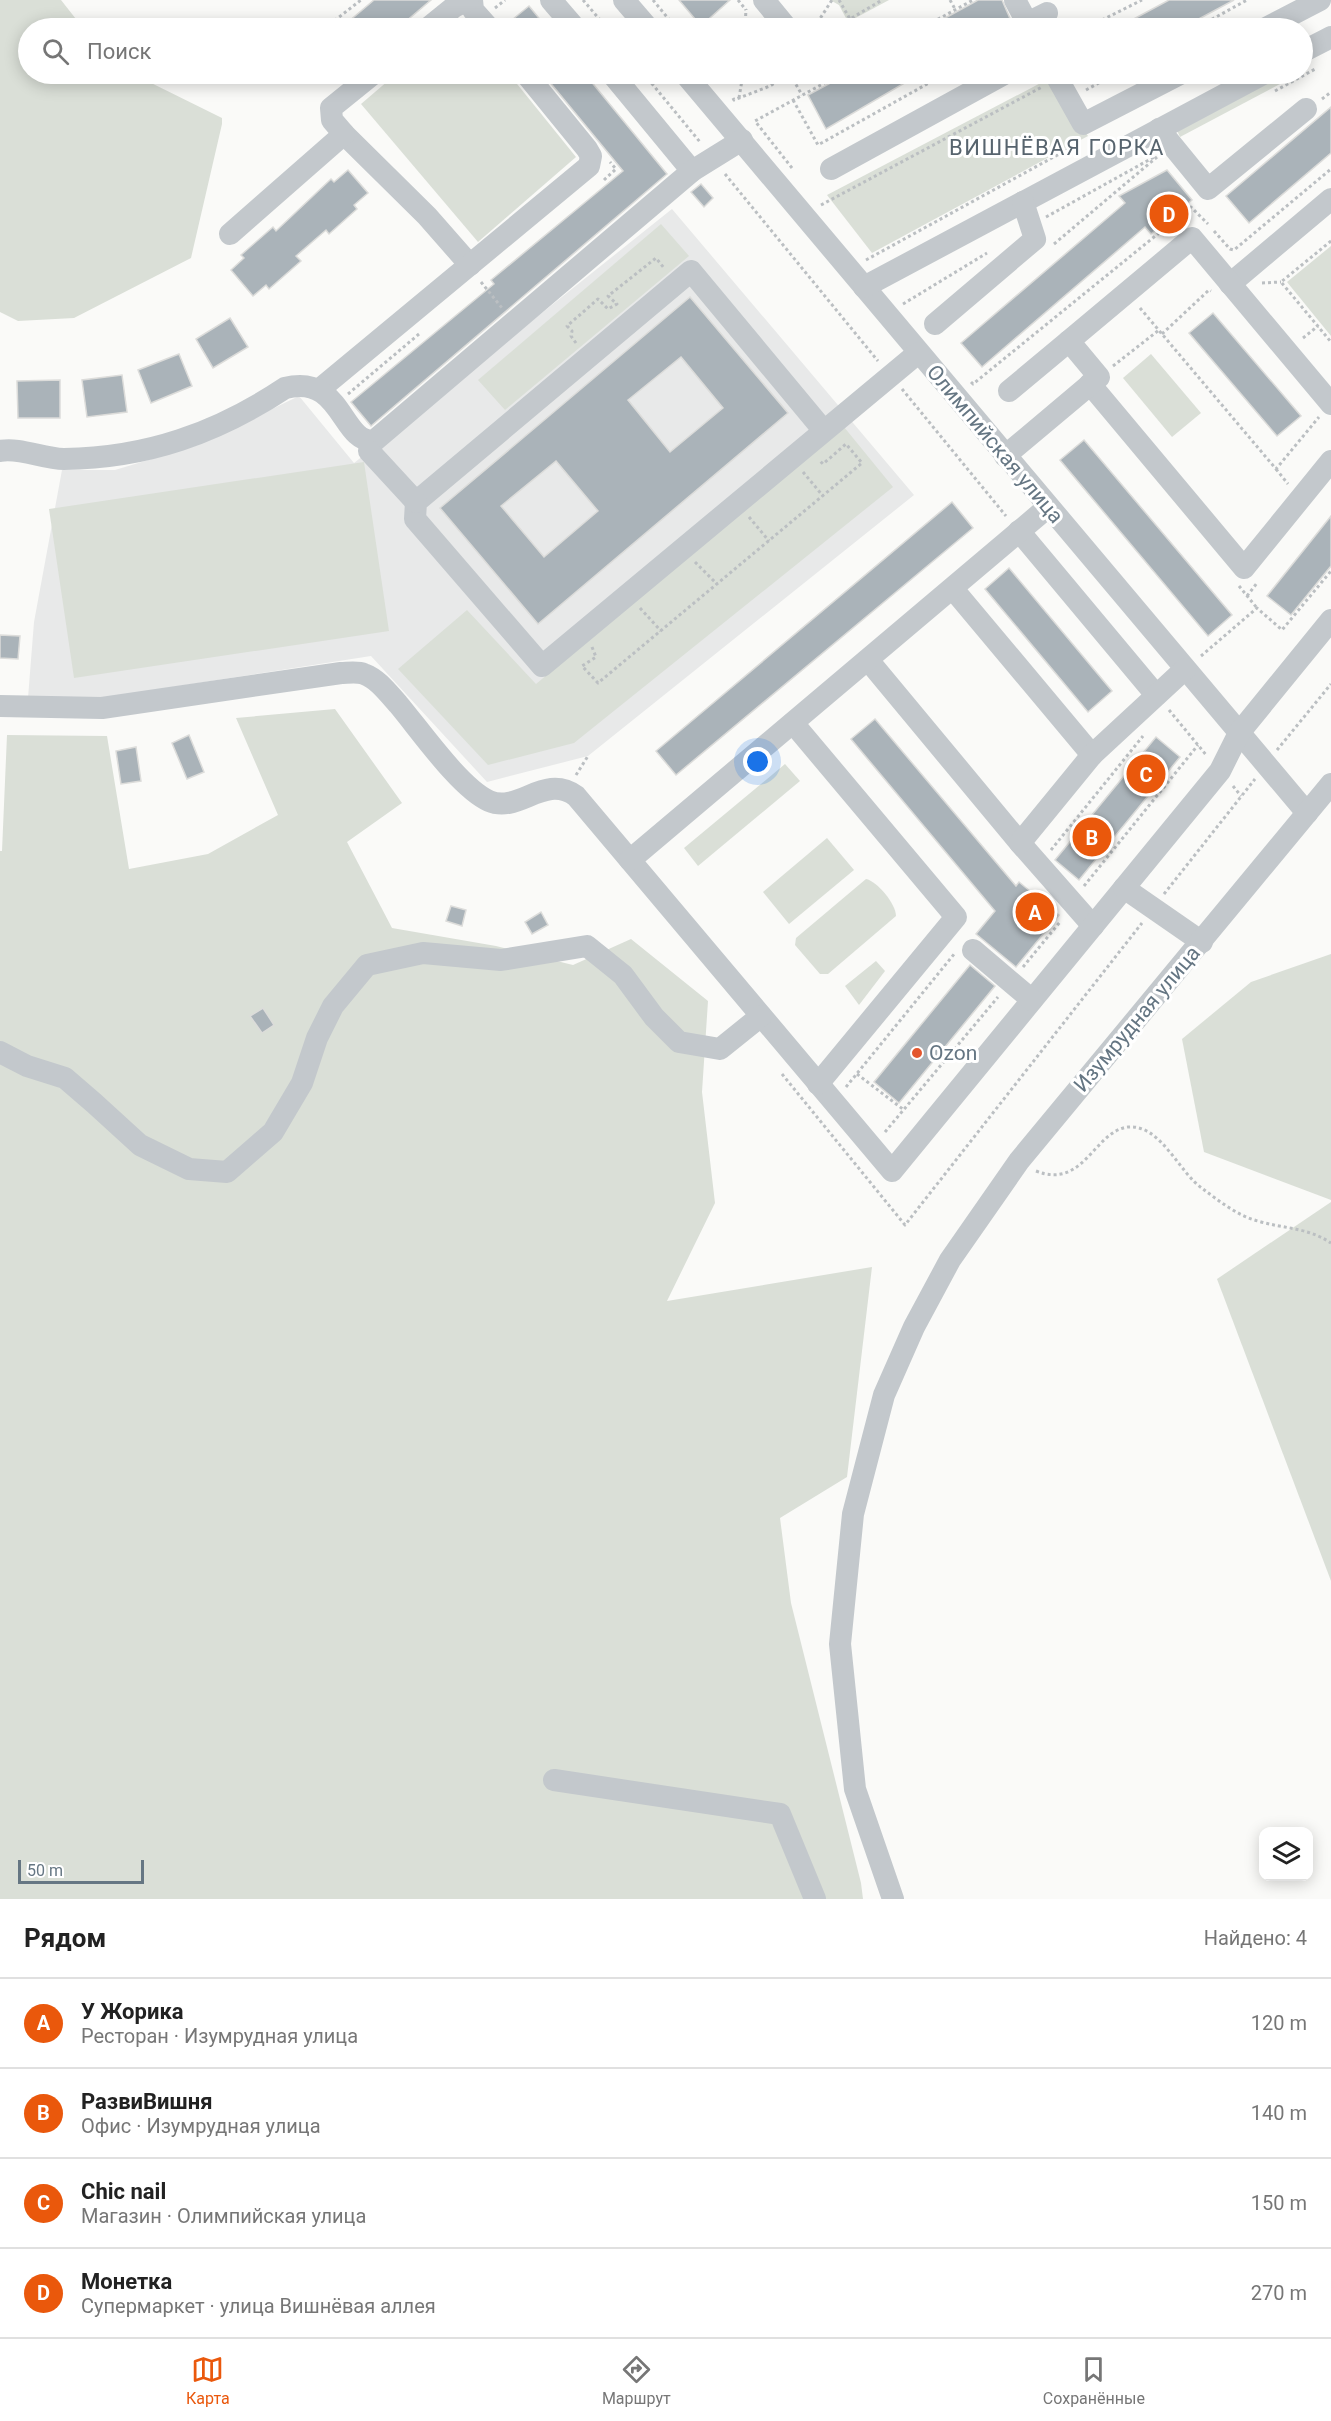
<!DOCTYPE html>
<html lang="ru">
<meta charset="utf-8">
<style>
body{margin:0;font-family:Roboto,sans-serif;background:#f2f2f2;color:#222}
.controls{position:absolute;right:18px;bottom:18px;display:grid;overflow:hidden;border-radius:12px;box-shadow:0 3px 15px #0003}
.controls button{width:54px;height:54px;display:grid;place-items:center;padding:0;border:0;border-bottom:2px solid #e0e0e0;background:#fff;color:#222;font:30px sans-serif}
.scale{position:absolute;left:18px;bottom:15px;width:126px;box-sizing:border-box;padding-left:6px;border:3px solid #657683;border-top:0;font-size:16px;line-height:21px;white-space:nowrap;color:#657683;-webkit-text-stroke:4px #fff;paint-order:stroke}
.you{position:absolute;left:758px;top:762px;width:21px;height:21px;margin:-15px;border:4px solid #fff;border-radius:50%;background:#1a73e8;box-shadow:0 0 0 9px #1a73e833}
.badge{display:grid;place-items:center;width:39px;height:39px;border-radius:50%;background:#ea580c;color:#fff;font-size:20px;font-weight:700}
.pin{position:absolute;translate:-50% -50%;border:3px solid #fff;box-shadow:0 2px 6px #0006}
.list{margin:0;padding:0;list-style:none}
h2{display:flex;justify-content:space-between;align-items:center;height:78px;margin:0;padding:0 24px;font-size:26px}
h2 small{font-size:20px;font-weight:400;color:#767676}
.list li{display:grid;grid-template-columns:39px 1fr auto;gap:18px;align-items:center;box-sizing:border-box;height:90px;padding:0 24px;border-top:2px solid #e0e0e0}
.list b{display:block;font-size:22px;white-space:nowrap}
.list p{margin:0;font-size:20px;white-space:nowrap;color:#767676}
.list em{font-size:20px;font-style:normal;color:#767676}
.icon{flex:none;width:33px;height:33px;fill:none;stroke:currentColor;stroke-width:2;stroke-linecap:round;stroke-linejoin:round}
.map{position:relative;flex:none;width:1331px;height:1899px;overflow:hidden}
.search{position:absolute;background:#fff;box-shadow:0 3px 15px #0003;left:18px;right:18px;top:18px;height:66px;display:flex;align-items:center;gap:15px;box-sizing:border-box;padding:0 21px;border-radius:33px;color:#767676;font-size:22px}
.sheet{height:438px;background:#fff}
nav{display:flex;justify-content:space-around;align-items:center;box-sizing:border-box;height:84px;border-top:2px solid #e0e0e0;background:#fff;font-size:16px;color:#767676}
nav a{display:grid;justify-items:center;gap:3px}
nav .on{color:#ea580c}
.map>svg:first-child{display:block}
.built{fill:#e8e9e9}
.green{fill:#dadfd7}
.building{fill:#aab3b9;stroke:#dcdcda;stroke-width:1.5;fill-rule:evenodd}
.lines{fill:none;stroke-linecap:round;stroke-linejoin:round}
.path{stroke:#bbbfc2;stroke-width:3;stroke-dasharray:3 3;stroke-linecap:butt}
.minor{stroke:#c3c8cc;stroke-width:22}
.poi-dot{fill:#e4572e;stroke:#fff;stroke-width:2}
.labels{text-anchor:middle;stroke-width:6;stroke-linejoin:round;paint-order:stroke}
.street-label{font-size:21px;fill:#657683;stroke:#fff}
.poi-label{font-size:21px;fill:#657683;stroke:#fff;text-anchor:start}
.neighbourhood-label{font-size:22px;letter-spacing:1.5px;fill:#57646e;stroke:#fff}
</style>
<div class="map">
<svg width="1331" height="1899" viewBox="0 0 1331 1899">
<rect width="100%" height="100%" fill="#fafaf8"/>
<polygon class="built" points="672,209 914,495 588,756 487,782 371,656 102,698 28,698 34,622 62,470 115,470 198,445 299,396 354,463"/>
<g class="green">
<polygon points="0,0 61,0 83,28 28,28 28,74 133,74 222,118 222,124 191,258 74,318 18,321 0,312"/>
<polygon points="830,0 889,0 848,22 839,5"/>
<polygon points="396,74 509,74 576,157 478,242 361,104"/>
<polygon points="1274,74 1299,74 1180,137 1175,126"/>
<polygon points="1052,77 1088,136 872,253 827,195"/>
<polygon points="661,224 689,256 505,410 478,380"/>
<polygon points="1331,246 1331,336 1287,282"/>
<polygon points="1151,354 1201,413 1172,437 1123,378"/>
<polygon points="844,427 893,487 574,743 488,765 398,669 467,610 536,684"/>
<polygon points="364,462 389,631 74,678 49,509"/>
<polygon points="335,709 402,803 347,842 392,928 496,946 573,965 631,939 708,1001 702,1092 715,1203 667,1301 872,1267 847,1477 780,1518 791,1603 861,1883 863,1899 0,1899 0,851 2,851 7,735 107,736 129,869 208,854 278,815 236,718"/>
<polygon points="785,764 800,781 698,866 684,848"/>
<polygon points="827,838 854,870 789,924 763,892"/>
<path d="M866,879C877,881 896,904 896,916L828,974H820L795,945L796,938Z"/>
<polygon points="1331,954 1331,1200 1204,1152 1182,1039 1251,982"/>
<polygon points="876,961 885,971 859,1005 845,986"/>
<polygon points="1331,1202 1331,1581 1217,1279"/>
</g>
<g class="building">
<polygon points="374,0 431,0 398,28 341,28"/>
<polygon points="679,0 730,0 701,26"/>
<polygon points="978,0 1002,0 1011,21 998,28 927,28"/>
<polygon points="1169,0 1234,0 1182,28 1117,28"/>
<polygon points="529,6 547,28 502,28"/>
<polygon points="543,74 585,74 667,174 371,426 351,402 494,284 491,280 623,171"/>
<polygon points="847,74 920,74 826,129 808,95"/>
<polygon points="1331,107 1331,153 1249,223 1226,196"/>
<polygon points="348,170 368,193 354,205 357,209 329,234 326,230 296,256 301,261 269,289 266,285 253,296 231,270 244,258 241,255 273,227 276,231 331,179 334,182"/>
<polygon points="1167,170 1192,200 1151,234 1145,227 982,367 961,343 1125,203 1119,196"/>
<polygon points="701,184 713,198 704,207 691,192"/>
<path d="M690,297L788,413L538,624L440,508ZM681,357L723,408L670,452L628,400ZM556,461L598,511L544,557L501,506Z"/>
<polygon points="1213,313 1301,416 1277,436 1189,333"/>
<polygon points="230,318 248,347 213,368 196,339"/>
<polygon points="179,354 192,386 151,403 138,370"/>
<polygon points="122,375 127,412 87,417 82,380"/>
<polygon points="60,380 60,418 18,418 17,381"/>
<polygon points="1084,440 1232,615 1208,636 1060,460"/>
<polygon points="952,502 973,528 676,775 656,751"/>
<polygon points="1331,516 1331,566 1291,615 1267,596"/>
<polygon points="1009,568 1112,691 1088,712 985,589"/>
<polygon points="0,635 20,636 18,659 0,658"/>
<polygon points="875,719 1016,886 1019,882 1059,915 1016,967 976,934 995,911 851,739"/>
<polygon points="189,735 204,772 187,779 172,743"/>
<polygon points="1156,737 1180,757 1079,880 1055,860"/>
<polygon points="136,747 141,781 121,784 116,751"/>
<polygon points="451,906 466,910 462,926 446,921"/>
<polygon points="541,912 548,925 532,934 525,922"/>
<polygon points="970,965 995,986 899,1103 874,1082"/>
<polygon points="263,1008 274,1025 262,1033 250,1016"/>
</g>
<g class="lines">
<g class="path">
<polyline points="583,0 607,28"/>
<polyline points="653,0 676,28"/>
<polyline points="738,0 746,10"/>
<polyline points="839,0 850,19 882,0"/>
<polyline points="950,0 955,9"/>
<polyline points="495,8 505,0"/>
<polyline points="325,28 361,0"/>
<polyline points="402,28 409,23"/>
<polyline points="745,28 746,9"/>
<polyline points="814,28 832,0"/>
<polyline points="922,28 973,0"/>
<polyline points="1086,28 1142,0"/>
<polyline points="1196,28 1247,0"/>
<polyline points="644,74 700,142"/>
<polyline points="713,74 717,79"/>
<polyline points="790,74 802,95"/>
<polyline points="1198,79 1209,74"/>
<polyline points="1086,90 1115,74"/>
<polyline points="1275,91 1317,68"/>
<polyline points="733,98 734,100 770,86 789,74"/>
<polyline points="739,98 743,74"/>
<polyline points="1322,99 1331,92"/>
<polyline points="793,100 818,145 945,74"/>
<polyline points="792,168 755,121 841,74"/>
<polyline points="725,174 878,361"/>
<polyline points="604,180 616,169 610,162"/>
<polyline points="821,205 1042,87"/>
<polyline points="1046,217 1156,156"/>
<polyline points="1214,231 1230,249 1234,250 1331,169"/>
<polyline points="1331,241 1281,282 1331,342"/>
<polyline points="1054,244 1157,157"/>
<polyline points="866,260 1081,142"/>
<polyline points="481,282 502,308"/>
<polyline points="1262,283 1281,282"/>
<polyline points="903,304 987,253"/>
<polyline points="1140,308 1276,469 1319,417"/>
<polyline points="1162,334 1209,290 1211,291"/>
<polyline points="1303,338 1318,326"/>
<polyline points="576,343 571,336 572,331 567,326 598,299 608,309 617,304 608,296 656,258 664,268"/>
<polyline points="1113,366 1159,330"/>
<polyline points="971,382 973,384 1191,207 1208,224"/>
<polyline points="902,389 1006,516"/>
<polyline points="348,394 419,334"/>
<polyline points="1276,469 1288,484"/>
<polyline points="803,472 823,496"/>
<polyline points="749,517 769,541"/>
<polyline points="695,562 717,584"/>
<polyline points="1239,586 1257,608"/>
<polyline points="1247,596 1257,583"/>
<polyline points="640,608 661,631"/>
<polyline points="592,647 596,657 582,666 598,683 862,463 846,444 823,464 819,460"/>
<polyline points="1201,656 1257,608 1282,630 1331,571"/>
<polyline points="1169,710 1207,756"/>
<polyline points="1277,750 1331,684"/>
<polyline points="576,775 588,756"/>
<polyline points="1233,786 1241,796"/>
<polyline points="1051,850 1143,736"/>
<polyline points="1084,886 1198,745"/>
<polyline points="1164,894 1255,779"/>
<polyline points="1023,967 1060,922"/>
<polyline points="782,1074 905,1225 1142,923"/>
<polyline points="857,1074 904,1110"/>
<polyline points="846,1087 955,953"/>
<polyline points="885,1132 998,997"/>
<path d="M1036,1171C1084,1190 1094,1131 1128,1127C1161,1124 1179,1173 1203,1189C1219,1201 1238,1216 1258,1221C1284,1229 1307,1227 1331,1243"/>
</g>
<g class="minor">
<polyline points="472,0 473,10 489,28"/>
<polyline points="551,0 575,28"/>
<polyline points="624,0 648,28"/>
<polyline points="764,0 787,28"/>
<polyline points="1015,0 1030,28"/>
<polyline points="1027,23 1047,13"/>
<polyline points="428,28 454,7 468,0"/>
<polyline points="1266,28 1320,0"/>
<polyline points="1302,52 1331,37"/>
<polyline points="612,74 692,171"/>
<polyline points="685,74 1307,813"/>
<polyline points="1055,74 1083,124 1180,74"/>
<polyline points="1159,129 1208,189 1306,109"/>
<polyline points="344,134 427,216 470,265"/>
<polyline points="831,169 1004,74"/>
<polyline points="230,234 344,134 332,120 331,108 373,74"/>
<polyline points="1230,284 1331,199"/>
<polyline points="864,287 1263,74"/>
<polyline points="935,324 1035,239 1023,202"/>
<polyline points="1090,384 1244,568 1331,461"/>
<polyline points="320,389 589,166 591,156 587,149 526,74"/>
<polyline points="1009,391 1069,341"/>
<polyline points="824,431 691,271 416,502 415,519 542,666 918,353"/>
<path d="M0,451C20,447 43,459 64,459C147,458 217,433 285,388C342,373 341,443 374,441L692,171L742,140"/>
<polyline points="369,451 416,502"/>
<polyline points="1005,456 1099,377 1069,341 1192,238 1331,404"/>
<polyline points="1019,531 1156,695"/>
<polyline points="953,589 1092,755"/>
<polyline points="868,660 1020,843 1093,926"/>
<path d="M0,706L102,708L341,673C347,673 357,671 364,674C378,679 388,693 398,704C420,730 460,788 489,801C519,814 544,773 576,796L892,1171L1220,771L1239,733L1331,620"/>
<polyline points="793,723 956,917 818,1084"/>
<polyline points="1020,843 1092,755 1185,669"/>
<polyline points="630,860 1048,507"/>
<polyline points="1124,888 1202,942"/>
<polyline points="973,950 1032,1000"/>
<polyline points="0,1052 27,1066 65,1078 94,1103 140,1145 189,1169 227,1172 273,1132 302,1083 317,1038 333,1006 367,965 423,953 501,960 587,946 623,975 654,1017 679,1042 720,1049 761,1016"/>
<polyline points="554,1780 780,1814 815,1899"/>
<polyline points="893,1899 855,1789 840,1644 853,1514 884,1395 914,1327 950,1260 1019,1161 1331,784"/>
</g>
</g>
<circle class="poi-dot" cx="917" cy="1053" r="6"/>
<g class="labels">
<g class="street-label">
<text transform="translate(995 444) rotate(50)" y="7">Олимпийская улица</text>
<text transform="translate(1137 1019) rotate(-50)" y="7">Изумрудная улица</text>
</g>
<g class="poi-label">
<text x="929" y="1060">Ozon</text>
</g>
<g class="neighbourhood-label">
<text x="1057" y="155">ВИШНЁВАЯ ГОРКА</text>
</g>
</g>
</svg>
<div class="controls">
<button><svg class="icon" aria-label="layers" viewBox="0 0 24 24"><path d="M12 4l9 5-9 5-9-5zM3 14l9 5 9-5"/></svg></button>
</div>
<div class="scale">50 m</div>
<div class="you"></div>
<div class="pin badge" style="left:1035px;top:912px">A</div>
<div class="pin badge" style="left:1092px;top:837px">B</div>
<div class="pin badge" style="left:1146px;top:774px">C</div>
<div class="pin badge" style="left:1169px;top:214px">D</div>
<div class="search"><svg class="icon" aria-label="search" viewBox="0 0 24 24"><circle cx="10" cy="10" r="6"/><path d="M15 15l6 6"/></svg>Поиск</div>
</div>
<section class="sheet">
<h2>Рядом<small>Найдено: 4</small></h2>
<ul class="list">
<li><span class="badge">A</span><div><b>У Жорика</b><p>Ресторан · Изумрудная улица</p></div><em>120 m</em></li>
<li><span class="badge">B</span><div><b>РазвиВишня</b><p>Офис · Изумрудная улица</p></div><em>140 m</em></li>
<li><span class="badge">C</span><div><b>Chic nail</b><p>Магазин · Олимпийская улица</p></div><em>150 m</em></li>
<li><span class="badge">D</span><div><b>Монетка</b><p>Супермаркет · улица Вишнёвая аллея</p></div><em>270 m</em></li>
</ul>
</section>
<nav>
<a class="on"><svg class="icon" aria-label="map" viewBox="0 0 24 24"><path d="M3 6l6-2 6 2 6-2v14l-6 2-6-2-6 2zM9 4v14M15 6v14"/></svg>Карта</a>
<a><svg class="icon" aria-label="directions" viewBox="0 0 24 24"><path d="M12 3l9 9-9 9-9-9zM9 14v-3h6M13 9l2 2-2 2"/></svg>Маршрут</a>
<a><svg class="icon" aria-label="saved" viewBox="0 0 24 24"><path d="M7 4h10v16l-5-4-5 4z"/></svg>Сохранённые</a>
</nav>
